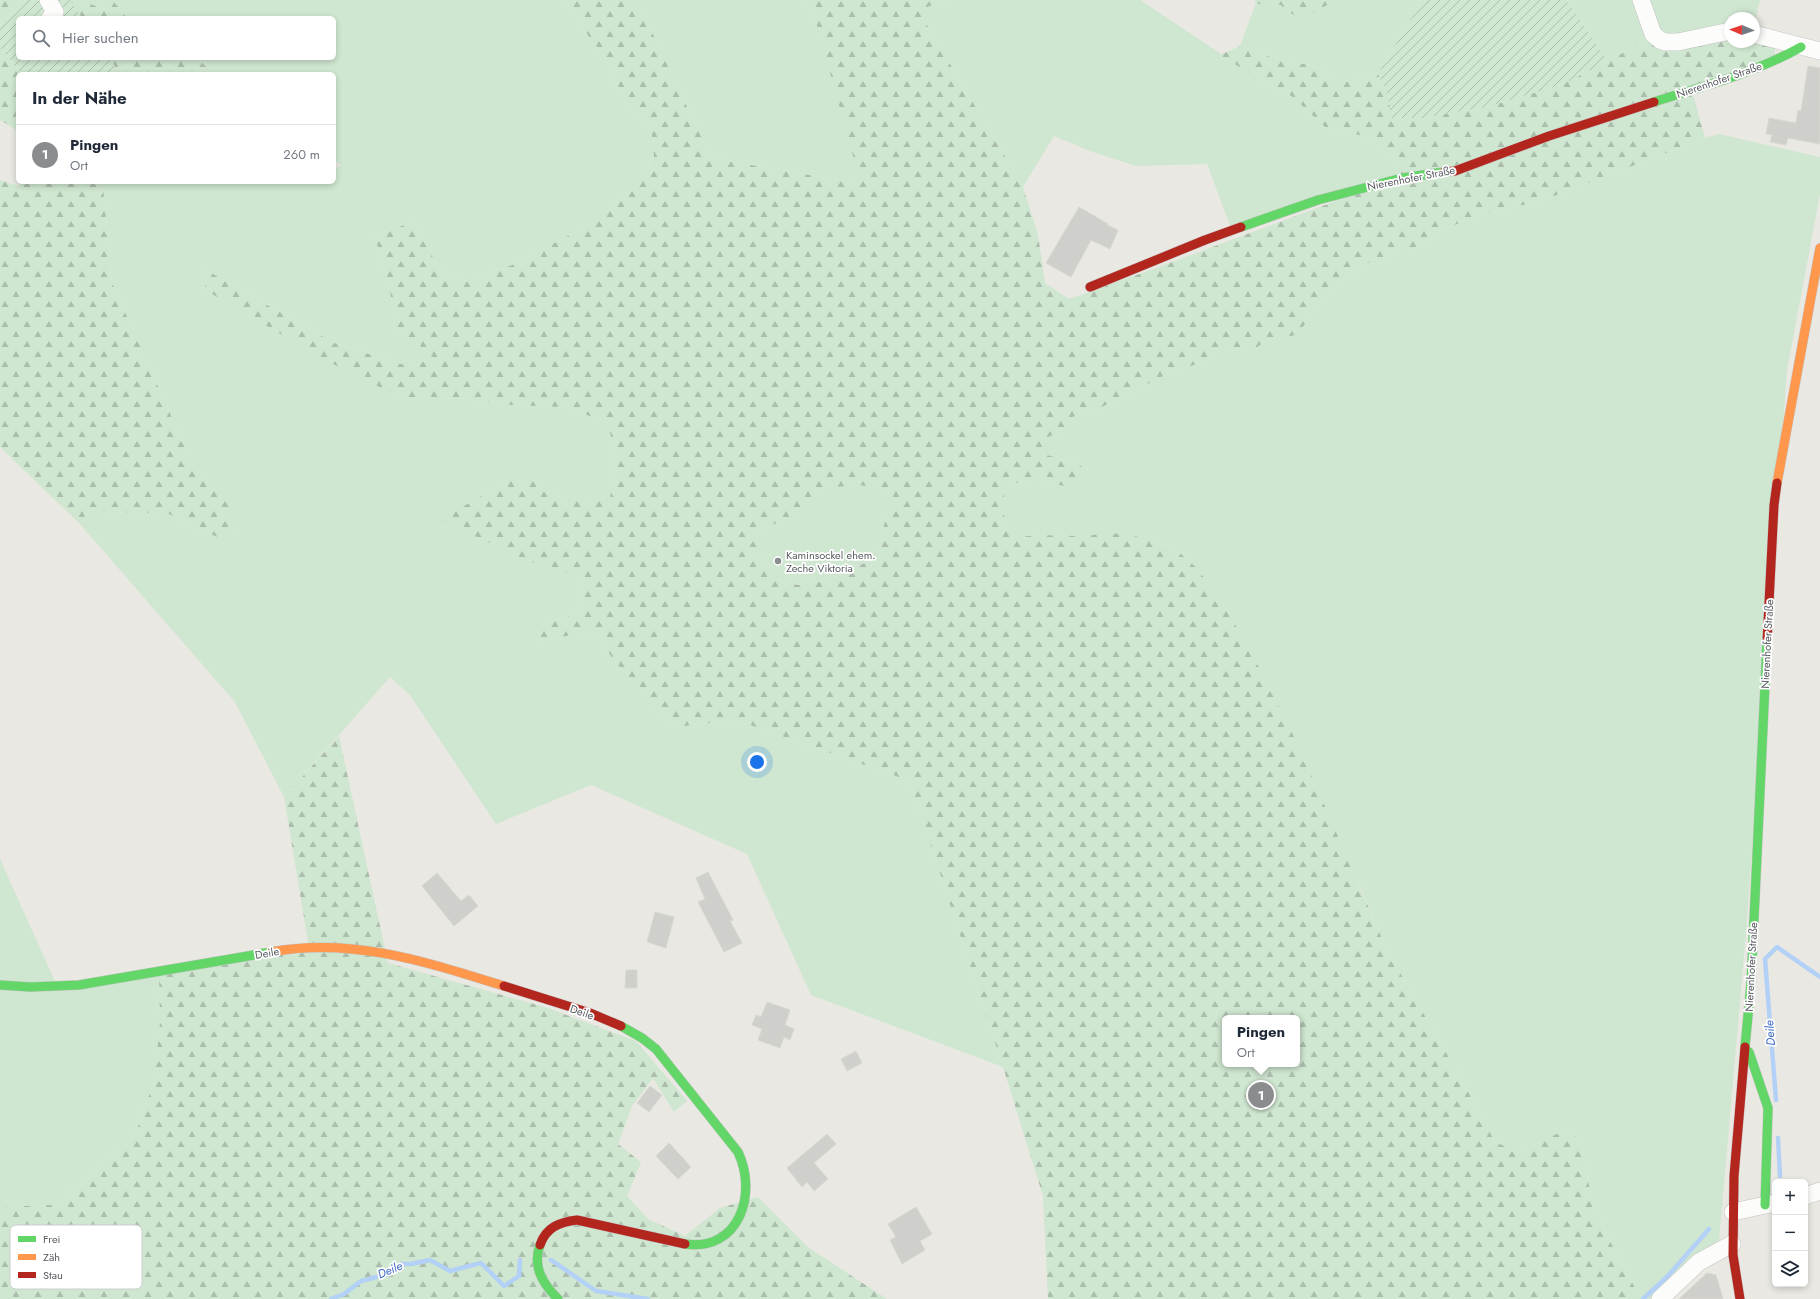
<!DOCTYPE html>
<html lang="de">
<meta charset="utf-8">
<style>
body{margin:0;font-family:Jost,sans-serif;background:#f6f6f7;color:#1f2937}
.controls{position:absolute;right:12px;bottom:12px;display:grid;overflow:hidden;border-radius:6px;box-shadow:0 2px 6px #0003}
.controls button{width:36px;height:36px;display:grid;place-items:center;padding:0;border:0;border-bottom:1px solid #e0e1e3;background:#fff;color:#1f2937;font:20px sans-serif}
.compass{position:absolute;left:1724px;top:12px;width:36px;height:36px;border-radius:50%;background:#fff;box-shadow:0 2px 6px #0003;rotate:272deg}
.you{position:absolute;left:757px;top:762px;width:14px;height:14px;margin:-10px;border:3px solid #fff;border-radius:50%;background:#1a73e8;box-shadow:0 0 0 6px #1a73e833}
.badge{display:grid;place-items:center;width:26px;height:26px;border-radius:50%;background:#8b8c8e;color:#fff;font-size:13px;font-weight:700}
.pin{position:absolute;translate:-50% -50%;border:2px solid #fff;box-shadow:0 1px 4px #0006}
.popup{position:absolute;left:1222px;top:1015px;width:78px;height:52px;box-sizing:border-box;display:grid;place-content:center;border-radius:6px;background:#fff;filter:drop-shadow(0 1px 3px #0005);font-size:13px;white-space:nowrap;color:#747a83}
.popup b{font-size:15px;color:#1f2937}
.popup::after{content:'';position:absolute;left:50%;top:100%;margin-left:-8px;border:8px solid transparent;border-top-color:#fff}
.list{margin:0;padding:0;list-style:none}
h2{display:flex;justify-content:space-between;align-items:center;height:52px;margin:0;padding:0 16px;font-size:17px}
h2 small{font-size:13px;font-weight:400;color:#747a83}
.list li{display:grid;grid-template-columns:26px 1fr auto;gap:12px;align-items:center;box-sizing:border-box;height:60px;padding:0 16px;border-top:1px solid #e0e1e3}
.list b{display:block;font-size:15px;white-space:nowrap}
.list p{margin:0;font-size:13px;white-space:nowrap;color:#747a83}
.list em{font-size:13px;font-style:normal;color:#747a83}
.icon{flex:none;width:22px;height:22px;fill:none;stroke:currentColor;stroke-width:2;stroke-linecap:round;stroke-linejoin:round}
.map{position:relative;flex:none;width:1820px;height:1299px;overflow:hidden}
.search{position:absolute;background:#fff;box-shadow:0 2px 6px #0003;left:16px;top:16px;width:320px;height:44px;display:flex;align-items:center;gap:10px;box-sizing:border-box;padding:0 14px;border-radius:6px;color:#747a83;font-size:15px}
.panel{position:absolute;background:#fff;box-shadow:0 2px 6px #0003;left:16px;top:72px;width:320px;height:112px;border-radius:6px}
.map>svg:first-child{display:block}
.grass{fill:#cfe6d0}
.forest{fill:url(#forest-firs);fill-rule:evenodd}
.garden{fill:url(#garden-furrows)}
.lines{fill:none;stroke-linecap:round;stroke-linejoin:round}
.stream{stroke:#b3d0f6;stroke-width:4.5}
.building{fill:#cfcfcb;stroke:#d8d7d1}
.street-casing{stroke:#c5c4c4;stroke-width:18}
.fast-casing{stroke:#c5c5c5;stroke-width:10}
.slow-casing{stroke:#c5c5c5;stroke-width:10}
.jam-casing{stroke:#c5c5c5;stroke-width:10}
.street{stroke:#fcfcfb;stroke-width:17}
.fast{stroke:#63d668;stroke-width:9}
.slow{stroke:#ff974d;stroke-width:9}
.jam{stroke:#b3261e;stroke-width:9}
.poi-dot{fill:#8b8c8e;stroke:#fff;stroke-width:1.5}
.labels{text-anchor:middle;stroke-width:3.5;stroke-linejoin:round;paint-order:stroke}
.street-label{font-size:11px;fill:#585b61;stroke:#fff}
.poi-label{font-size:11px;fill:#585b61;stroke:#fff;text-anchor:start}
.water-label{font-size:12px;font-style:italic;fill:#3d6ac4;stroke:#fff}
.key{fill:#fff;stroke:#cdced0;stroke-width:1}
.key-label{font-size:11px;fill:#585b61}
</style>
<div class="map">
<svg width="1820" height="1299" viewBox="0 0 1820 1299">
<defs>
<pattern id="forest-firs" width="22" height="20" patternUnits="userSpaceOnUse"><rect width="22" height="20" fill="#cfe6d0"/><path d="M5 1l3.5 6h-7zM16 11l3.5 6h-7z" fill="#abbdac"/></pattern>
<pattern id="garden-furrows" width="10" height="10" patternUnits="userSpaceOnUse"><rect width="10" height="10" fill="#cfe6d0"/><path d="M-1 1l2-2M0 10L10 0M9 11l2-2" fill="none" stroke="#abbdac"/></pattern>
</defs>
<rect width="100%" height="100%" fill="#e9e8e2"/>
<g class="grass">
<polygon points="85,0 562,0 611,66 616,82 626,101 651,125 654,155 639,185 591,224 512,265 468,282 442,274 414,222 374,235 389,282 395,328 433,355 414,368 334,343 206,270 205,290 405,400 456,398 511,405 564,407 607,422 616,455 610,498 567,499 544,492 533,481 507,480 442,520 583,577 584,612 541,625 540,641 592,631 618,665 675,727 736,720 910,781 1003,1067 811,995 747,854 591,785 496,824 410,695 390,677 284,797 235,702 79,523 88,512 167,513 210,534 233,542 231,499 193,465 112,283 103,187 107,182 231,182 247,183 249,182 334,182 334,170 341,165 334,160 334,74 214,74 197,58 334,58 334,18 127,18 114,2 105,9 87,3"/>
<polygon points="637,0 801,0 811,4 862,184 711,158"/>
<polygon points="948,0 1140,0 1251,74 1293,97 1325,127 1363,136 1394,156 1403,176 1232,231 1207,164 1136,166 1090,151 1054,136 1023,187 918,10"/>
<polygon points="1255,0 1427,0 1410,20 1378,74 1343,83 1312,65 1281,61 1240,46 1256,3"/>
<polygon points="1566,0 1760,0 1754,26 1754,18 1730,18 1730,31 1656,36 1608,61"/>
<polygon points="1719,134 1820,157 1820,194 1787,370 1746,933 1719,1241 1653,1299 1641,1299 1595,1213 1580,1143 1569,1128 1528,1148 1511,1149 1495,1142 1460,1077 1387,950 1361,888 1197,568 1181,554 1158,543 1076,536 1040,535 1017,537 1007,527 1004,515 1004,492 1015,483 1036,481 1065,486 1079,477 1085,470 1077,463 1043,454 1041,440 1060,432 1072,417 1096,410 1169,373 1203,362 1218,351 1232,347 1242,350 1256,348 1264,342 1294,335 1307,322 1316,305 1344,281 1372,260 1414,248 1445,229 1481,214 1541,201 1705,138"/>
<polygon points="858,485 887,489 892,502 884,525 879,556 830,580 798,585 768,578 757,550 756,533 787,518 824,488"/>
<polygon points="0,859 57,986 159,972 160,1022 154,1081 135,1135 92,1176 51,1205 0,1207"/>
</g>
<g class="forest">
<polygon points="0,0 26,0 0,24"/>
<polygon points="70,0 85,0 87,3 105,9 114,2 127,18 82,18"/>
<path d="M562,0H637L711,158L861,184L811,4L801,0H948L918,10L1023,187L1038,235L1045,283L1069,299L1159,267L1403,176L1394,156L1363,136L1325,127L1293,97L1251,74L1220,55L1240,46L1281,61L1312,65L1343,83L1378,74L1388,95L1392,118H1422L1486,107L1561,85L1656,36L1730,32V42H1754L1775,46L1774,58L1691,87L1705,138L1541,201L1481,214L1445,229L1414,248L1372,260L1344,281L1316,305L1307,322L1295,335L1264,342L1256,348L1242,350L1232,347L1218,351L1203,362L1169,373L1096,410L1072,417L1060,432L1041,440L1043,454L1077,463L1086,470L1075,484L1065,486L1036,481L1015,483L1004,492V515L1007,527L1017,537L1040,535L1076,536L1125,533L1158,543L1181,554L1197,568L1228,612L1261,671L1302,753L1387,950L1460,1077L1495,1142L1511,1149L1528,1148L1569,1128L1580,1143L1595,1213L1641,1299H1048L1043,1196L1003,1067L910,781L736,720L675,727L618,665L592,631L540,641L541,625L584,612L583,577L528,561L441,520L507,480L533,481L544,492L567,499L610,498L616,455L607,422L564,407L511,405L456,398L406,400L327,361L205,290L206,270L334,343L414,368L433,355L395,328L389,282L374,235L414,222L442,274L468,282L512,265L591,224L639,185L654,156L651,125L626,101L616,82L611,66ZM858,485L887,489L892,502L884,525L879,556L830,580L798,585L768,578L757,550L756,533L787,518L824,488ZM1225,1018H1297V1064H1225Z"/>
<polygon points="1255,0 1330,0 1327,5 1303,18 1287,12 1281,5 1269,6 1256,3"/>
<polygon points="0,47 21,74 18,74 18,136 15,129 0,120"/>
<polygon points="109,58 197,58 214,74 120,74"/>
<polygon points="0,180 18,186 22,182 107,182 103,187 112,283 193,465 232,499 233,543 210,534 167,513 88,512 79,523 0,447"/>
<polygon points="339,736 388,963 545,1007 636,1041 687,1101 674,1112 653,1078 632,1106 618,1144 641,1162 627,1196 648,1219 685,1236 720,1208 758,1197 809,1248 887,1299 0,1299 0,1207 51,1205 92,1176 135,1135 154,1081 160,1022 159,972 309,948 284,797"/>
</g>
<g class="garden">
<polygon points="26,0 70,0 82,18 18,18 18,58 109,58 120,74 21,74 0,47 0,24"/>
<polygon points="1427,0 1566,0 1608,61 1561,85 1486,107 1422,118 1391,118 1388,95 1378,74 1410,20"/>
</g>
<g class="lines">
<g class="stream">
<polyline points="1776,1100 1765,959 1777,947 1820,977"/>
<polyline points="1778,1138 1780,1176"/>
<polyline points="551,1260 596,1291 648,1299"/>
<polyline points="331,1299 344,1294 361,1281 388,1274 401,1264 411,1264 430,1260 450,1271 481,1263 504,1286 519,1276 520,1260"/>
<polyline points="1643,1299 1667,1277 1709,1229"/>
</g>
</g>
<g class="building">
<polygon points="1808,66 1820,68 1820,144 1788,138 1786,145 1770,142 1772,135 1766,134 1769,118 1796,123 1798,110 1801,111"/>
<polygon points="1079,207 1108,224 1107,225 1118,230 1110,249 1091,240 1071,277 1046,263"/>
<polygon points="708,872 733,920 730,921 742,943 724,952 698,902 705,899 696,878"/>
<polygon points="437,873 461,901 469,895 478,906 454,926 422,886"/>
<polygon points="655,912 674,917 666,948 647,942"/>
<polygon points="626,970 637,970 637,988 625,988"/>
<polygon points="767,1002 790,1010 785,1025 794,1029 790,1040 784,1037 780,1048 758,1040 762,1029 752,1025 756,1015 761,1017"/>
<polygon points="856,1051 862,1063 847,1071 841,1059"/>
<polygon points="650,1086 662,1095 649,1112 637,1103"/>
<polygon points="827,1134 836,1144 814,1163 828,1179 814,1191 807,1182 802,1187 787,1168"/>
<polygon points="669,1143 691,1167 678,1179 656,1156"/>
<polygon points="916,1207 932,1234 920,1241 925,1250 902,1264 890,1240 896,1237 888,1224"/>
<polygon points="1707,1273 1716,1275 1723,1299 1679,1299"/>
</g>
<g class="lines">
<defs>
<g id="street">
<polyline points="48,0 55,12 50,18"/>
<polyline points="1641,0 1653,34 1660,40 1665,42 1678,42 1730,31"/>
<polyline points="1754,34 1820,51"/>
<polyline points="1805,1196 1820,1191"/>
<polyline points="1733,1212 1775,1203"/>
<polyline points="1660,1299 1699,1262 1732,1244"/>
</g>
<g id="fast">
<path d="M1654,102C1704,86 1755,73 1801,47"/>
<polyline points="1241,227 1318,200 1402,178 1444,172"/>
<polyline points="0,985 30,987 79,985 271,952"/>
<path d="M621,1026L642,1038L656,1049L738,1152C758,1194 739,1252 685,1244"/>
<polyline points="1745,1047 1751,983 1767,642"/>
<polyline points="1749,1052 1768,1108 1765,1205"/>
<path d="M540,1245C532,1267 543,1284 558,1299"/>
</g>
<g id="slow">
<polyline points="1777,483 1820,248"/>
<path d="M271,952C353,937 426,962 504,986"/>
</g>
<g id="jam">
<polyline points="1444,172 1455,171 1549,136 1654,102"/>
<polyline points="1090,287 1205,240 1241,227"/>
<polyline points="1767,642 1774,505 1777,483"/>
<polyline points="504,986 590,1013 621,1026"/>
<path d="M540,1245C546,1227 560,1222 577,1220L685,1244"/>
<polyline points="1740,1299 1733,1255 1734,1176 1745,1047"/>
</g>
</defs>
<use href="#street" class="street-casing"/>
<use href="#fast" class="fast-casing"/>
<use href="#slow" class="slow-casing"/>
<use href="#jam" class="jam-casing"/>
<use href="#street" class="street"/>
<use href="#fast" class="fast"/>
<use href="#slow" class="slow"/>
<use href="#jam" class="jam"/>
</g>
<circle class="poi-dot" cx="778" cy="561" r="4"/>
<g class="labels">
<g class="street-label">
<text transform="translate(1719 80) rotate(-19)" y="4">Nierenhofer Straße</text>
<text transform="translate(1411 178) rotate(-11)" y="4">Nierenhofer Straße</text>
<text transform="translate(1767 644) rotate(-87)" y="4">Nierenhofer Straße</text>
<text transform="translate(267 953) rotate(-10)" y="4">Deile</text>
<text transform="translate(1751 967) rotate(-87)" y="4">Nierenhofer Straße</text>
<text transform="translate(582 1012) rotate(19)" y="4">Deile</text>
</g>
<g class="poi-label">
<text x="786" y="559">Kaminsockel ehem.<tspan x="786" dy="13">Zeche Viktoria</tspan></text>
</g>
<g class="water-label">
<text transform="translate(1770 1033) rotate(-94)" y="4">Deile</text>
<text transform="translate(390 1270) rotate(-23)" y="4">Deile</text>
</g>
</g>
<rect x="10" y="1225" width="132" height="64" rx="6" class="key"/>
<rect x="18" y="1236" width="18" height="6" fill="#63d668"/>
<rect x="18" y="1254" width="18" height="6" fill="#ff974d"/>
<rect x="18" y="1272" width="18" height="6" fill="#b3261e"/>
<g class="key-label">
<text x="43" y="1243">Frei</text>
<text x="43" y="1261">Zäh</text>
<text x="43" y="1279">Stau</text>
</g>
</svg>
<div class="controls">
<button>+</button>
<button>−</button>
<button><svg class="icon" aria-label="layers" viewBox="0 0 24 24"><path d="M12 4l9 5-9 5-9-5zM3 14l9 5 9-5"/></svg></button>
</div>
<svg class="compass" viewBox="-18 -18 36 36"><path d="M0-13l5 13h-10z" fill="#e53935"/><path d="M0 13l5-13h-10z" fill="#747a83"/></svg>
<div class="you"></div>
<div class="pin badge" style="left:1261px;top:1095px">1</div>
<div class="popup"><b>Pingen</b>Ort</div>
<div class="search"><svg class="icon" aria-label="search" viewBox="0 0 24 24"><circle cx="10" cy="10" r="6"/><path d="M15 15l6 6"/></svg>Hier suchen</div>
<section class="panel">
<h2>In der Nähe<small></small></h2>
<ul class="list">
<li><span class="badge">1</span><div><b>Pingen</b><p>Ort</p></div><em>260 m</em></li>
</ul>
</section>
</div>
